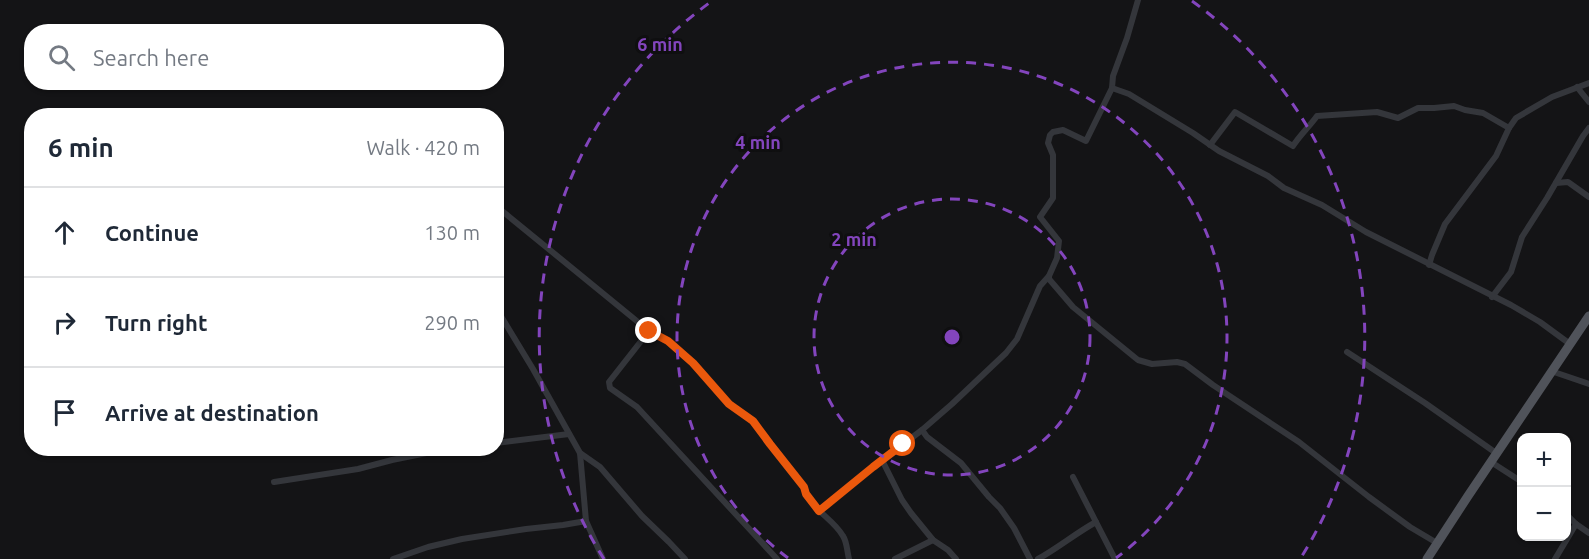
<!DOCTYPE html>
<meta charset="utf-8">
<style>
body{margin:0;font-family:Ubuntu,sans-serif;background:#f2f2f3;color:#1f2937}
.controls{position:absolute;right:18px;bottom:18px;display:grid;overflow:hidden;border-radius:12px;box-shadow:0 2px 4px #0004}
.controls button{width:54px;height:54px;display:grid;place-items:center;padding:0;border:0;border-bottom:2px solid #e0e1e3;background:#fff;color:#1f2937;font:30px sans-serif}
.stop{position:absolute;width:18px;height:18px;margin:-14px;border:4px solid #ea580c;border-radius:50%;background:#fff}
.stop.end{background:#ea580c;border-color:#fff;box-shadow:0 2px 6px #0008}
.list{margin:0;padding:0;list-style:none}
h2{display:flex;justify-content:space-between;align-items:center;height:78px;margin:0;padding:0 24px;font-size:26px}
h2 small{font-size:20px;font-weight:400;color:#747a83}
.list li{display:grid;grid-template-columns:39px 1fr auto;gap:18px;align-items:center;box-sizing:border-box;height:90px;padding:0 24px;border-top:2px solid #e0e1e3}
.list b{display:block;font-size:22px;white-space:nowrap}
.list em{font-size:20px;font-style:normal;color:#747a83}
.icon{flex:none;width:33px;height:33px;fill:none;stroke:currentColor;stroke-width:2;stroke-linecap:round;stroke-linejoin:round}
.map{position:relative;flex:none;width:1589px;height:559px;overflow:hidden}
.search{position:absolute;background:#fff;box-shadow:0 2px 4px #0004;left:24px;top:24px;width:480px;height:66px;display:flex;align-items:center;gap:15px;box-sizing:border-box;padding:0 21px;border-radius:24px;color:#747a83;font-size:22px}
.panel{position:absolute;background:#fff;box-shadow:0 2px 4px #0004;left:24px;top:108px;width:480px;height:348px;border-radius:24px}
.map>svg:first-child{display:block}
.lines{fill:none;stroke-linecap:round;stroke-linejoin:round}
.minor{stroke:#34363b;stroke-width:6}
.primary{stroke:#50535a;stroke-width:9}
.route{stroke:#ea580c;stroke-width:8}
.ring{fill:none;stroke:#8345bd;stroke-width:3;stroke-dasharray:10 8}
.centre{fill:#8345bd;stroke:#0f0f10;stroke-width:3}
.ring-label{font-size:18px;text-anchor:middle;font-weight:bold;fill:#8345bd;stroke:#0f0f10;stroke-width:6;stroke-linejoin:round;paint-order:stroke}
</style>
<div class="map">
<svg width="1589" height="559" viewBox="0 0 1589 559">
<rect width="100%" height="100%" fill="#141416"/>
<g class="lines">
<g class="minor">
<polyline points="1577,87 1589,102"/>
<polyline points="1112,88 1113,76 1127,38 1138,0"/>
<path d="M1210,145L1235,112L1293,146C1300,135 1309,127 1317,116L1377,112L1398,118L1418,108H1434L1454,106L1465,110L1483,113L1509,128"/>
<polyline points="1556,183 1568,182 1589,197"/>
<path d="M496,206L649,331L668,341L693,363L729,404L753,421L804,487C810,510 832,517 843,536C847,542 847,551 849,559"/>
<polyline points="1429,265 1432,255 1445,224 1496,156 1509,128 1516,118 1552,97 1589,83"/>
<polyline points="1492,297 1511,272 1522,237 1547,198 1583,136 1589,128"/>
<polyline points="496,308 533,369 580,453 586,521 603,559"/>
<polyline points="649,331 609,382 610,388 637,407 777,559"/>
<polyline points="1347,352 1425,403 1496,453"/>
<polyline points="1551,371 1589,384"/>
<polyline points="922,430 927,437 961,463 989,497 1000,508 1014,528 1030,559"/>
<polyline points="496,443 569,434"/>
<polyline points="580,453 600,467 642,516 669,542 685,559"/>
<polyline points="882,460 902,500 911,513 933,540 948,550 956,559"/>
<polyline points="1491,462 1522,482"/>
<polyline points="274,482 358,469 392,460 451,448"/>
<polyline points="819,511 873,467 922,430 952,404 1006,353 1017,339 1040,286 1049,276"/>
<polyline points="1566,514 1576,524 1589,533"/>
<polyline points="1096,522 1115,559"/>
<polyline points="1437,543 1410,527 1369,497 1299,442 1213,385 1185,364 1177,362 1152,364 1138,360 1073,307 1049,279 1049,276 1057,258 1059,241 1040,217 1053,198 1053,155 1048,143 1050,135 1053,132 1063,130 1086,141 1112,88 1129,94 1193,133 1219,151 1268,176 1284,188 1322,205 1366,232 1511,305 1540,322 1570,344"/>
<polyline points="393,559 428,547 462,539 526,529 563,525 586,521"/>
<polyline points="895,559 933,540"/>
<path d="M1038,559C1058,548 1076,533 1096,522L1073,477"/>
<polyline points="1555,559 1576,524"/>
</g>
<polyline class="primary" points="1427,559 1468,496 1589,316"/>
</g>
<g class="lines">
<polyline class="route" points="649,331 668,341 693,363 729,404 753,421 770,444 804,487 806,494 819,511 873,467 903,444"/>
</g>
<g class="ring">
<circle cx="952" cy="337" r="138"/>
<path d="M788 558A275 275 0 1 1 1116 558"/>
<path d="M604 559A413 413 0 0 1 712 1M1192 1A413 413 0 0 1 1300 559"/>
</g>
<circle cx="952" cy="337" r="9" class="centre"/>
<g class="ring-label">
<text x="660" y="51">6 min</text>
<text x="758" y="149">4 min</text>
<text x="854" y="246">2 min</text>
</g>
</svg>
<div class="controls">
<button>+</button>
<button>−</button>
</div>
<div class="stop" style="left:903px;top:444px"></div>
<div class="stop end" style="left:649px;top:331px"></div>
<div class="search"><svg class="icon" aria-label="search" viewBox="0 0 24 24"><circle cx="10" cy="10" r="6"/><path d="M15 15l6 6"/></svg>Search here</div>
<section class="panel">
<h2>6 min<small>Walk · 420 m</small></h2>
<ul class="list">
<li><svg class="icon" aria-label="ahead" viewBox="0 0 24 24"><path d="M12 20V5M6 11l6-6 6 6"/></svg><div><b>Continue</b></div><em>130 m</em></li>
<li><svg class="icon" aria-label="right" viewBox="0 0 24 24"><path d="M7 20v-9h11M14 6l5 5-5 5"/></svg><div><b>Turn right</b></div><em>290 m</em></li>
<li><svg class="icon" aria-label="arrive" viewBox="0 0 24 24"><path d="M6 21V4h12l-3 4 3 4H6"/></svg><div><b>Arrive at destination</b></div></li>
</ul>
</section>
</div>
